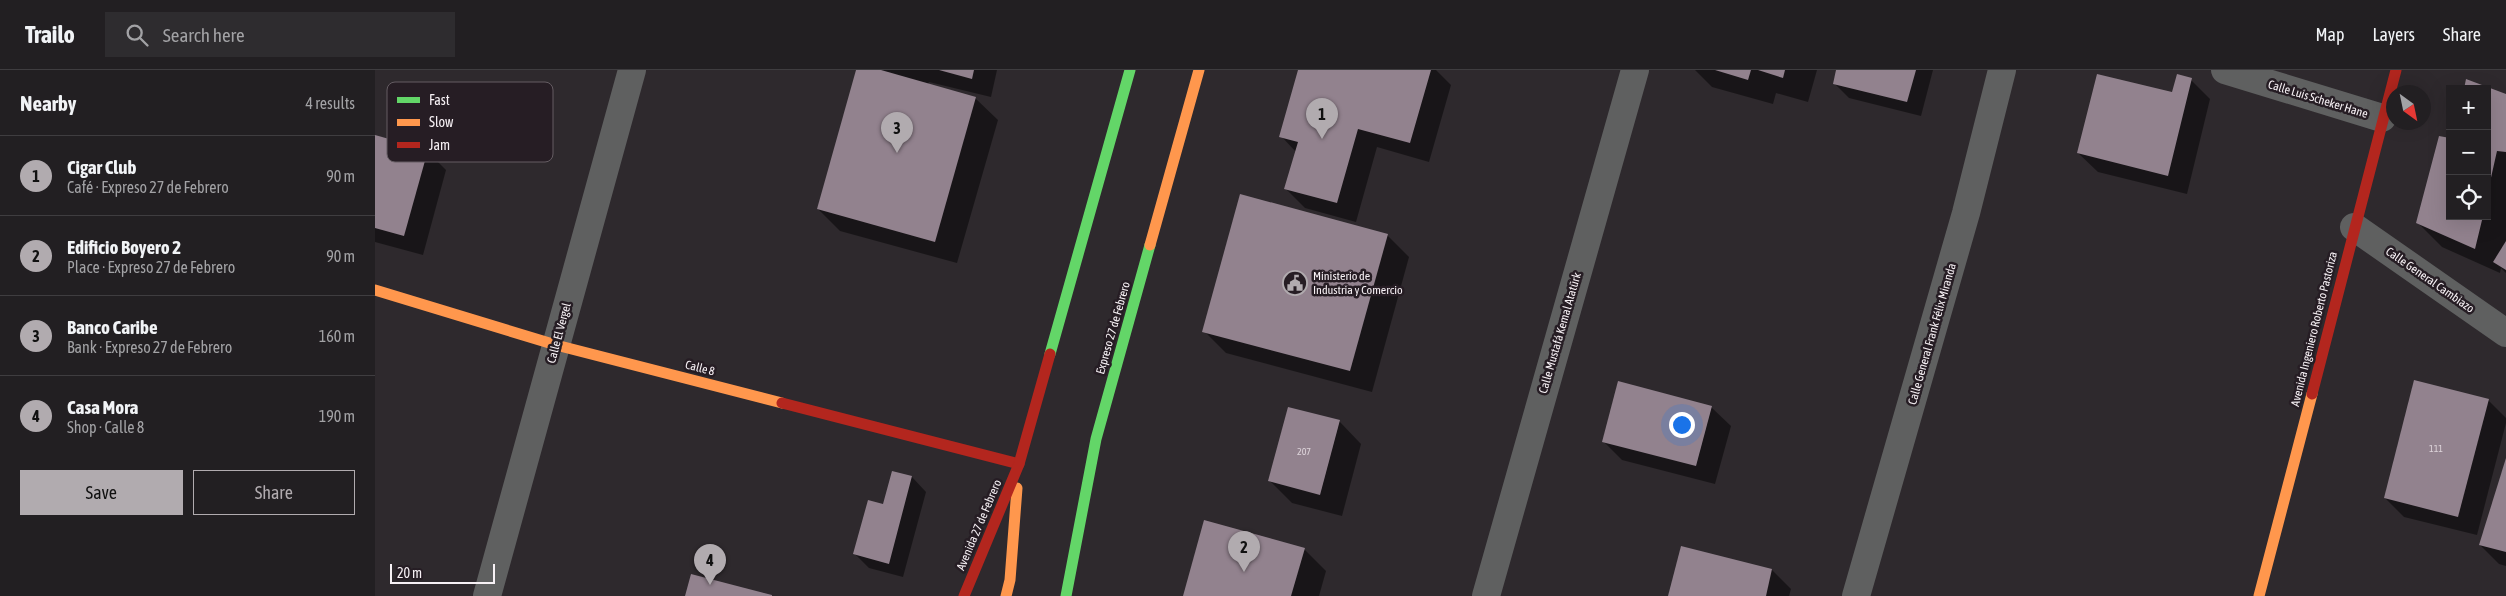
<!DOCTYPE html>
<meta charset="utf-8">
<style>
body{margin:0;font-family:"Asap Condensed",sans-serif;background:#2e2c2f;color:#f1f3f6}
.controls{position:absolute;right:15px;top:15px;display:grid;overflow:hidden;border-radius:0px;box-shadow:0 5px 20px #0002}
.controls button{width:45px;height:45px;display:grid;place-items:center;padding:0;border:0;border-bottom:1px solid #3f3d40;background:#221f22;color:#f1f3f6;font:25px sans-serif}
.compass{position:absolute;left:2011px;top:15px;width:45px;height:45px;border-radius:50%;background:#221f22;box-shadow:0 5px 20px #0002;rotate:147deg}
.scale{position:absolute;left:15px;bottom:12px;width:105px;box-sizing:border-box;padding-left:5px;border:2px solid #f7f1f5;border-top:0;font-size:14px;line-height:18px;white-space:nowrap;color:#f7f1f5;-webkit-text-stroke:4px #261d24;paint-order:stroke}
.you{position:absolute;left:1306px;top:354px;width:18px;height:18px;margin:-12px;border:4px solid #fff;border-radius:50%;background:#1a73e8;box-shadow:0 0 0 8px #1a73e833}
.badge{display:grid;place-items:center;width:32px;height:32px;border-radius:50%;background:#b1abaf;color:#111;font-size:16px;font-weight:700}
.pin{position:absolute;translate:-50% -41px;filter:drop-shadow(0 1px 2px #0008)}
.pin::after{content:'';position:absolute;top:26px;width:18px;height:15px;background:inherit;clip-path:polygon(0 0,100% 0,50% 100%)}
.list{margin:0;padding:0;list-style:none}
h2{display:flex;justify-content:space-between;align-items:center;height:65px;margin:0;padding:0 20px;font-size:21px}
h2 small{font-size:16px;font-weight:400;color:#a2a2a5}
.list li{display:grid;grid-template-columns:32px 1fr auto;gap:15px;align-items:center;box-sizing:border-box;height:80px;padding:0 20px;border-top:1px solid #3f3d40}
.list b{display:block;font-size:19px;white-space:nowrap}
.list p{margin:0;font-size:16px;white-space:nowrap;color:#a2a2a5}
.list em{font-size:16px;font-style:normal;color:#a2a2a5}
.actions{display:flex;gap:10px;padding:15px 20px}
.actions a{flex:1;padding:11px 0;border:1px solid #b1abaf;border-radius:0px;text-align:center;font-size:18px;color:#b1abaf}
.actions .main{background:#b1abaf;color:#111}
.icon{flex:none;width:28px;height:28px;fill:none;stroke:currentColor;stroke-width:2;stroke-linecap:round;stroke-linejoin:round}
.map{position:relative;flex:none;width:2131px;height:526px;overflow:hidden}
header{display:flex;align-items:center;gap:30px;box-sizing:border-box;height:70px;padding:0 25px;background:#221f22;border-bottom:1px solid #3f3d40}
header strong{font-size:24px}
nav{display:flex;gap:28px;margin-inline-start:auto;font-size:18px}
.search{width:350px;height:45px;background:#2e2c2f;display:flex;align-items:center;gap:12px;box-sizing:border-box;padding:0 18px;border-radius:0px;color:#a2a2a5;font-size:19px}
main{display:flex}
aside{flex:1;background:#221f22}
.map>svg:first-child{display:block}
.shadow{fill:#0007}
.building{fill:#92828e}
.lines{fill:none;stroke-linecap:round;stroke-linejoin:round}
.street{stroke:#5f6060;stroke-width:28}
.fast{stroke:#63d668;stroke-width:11}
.slow{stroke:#ff974d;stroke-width:11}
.jam{stroke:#b3261e;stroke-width:11}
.labels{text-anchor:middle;stroke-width:5;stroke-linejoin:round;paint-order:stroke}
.number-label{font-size:10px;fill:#ded5db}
.street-label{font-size:12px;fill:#f7f1f5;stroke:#261d24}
.poi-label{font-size:12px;fill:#f7f1f5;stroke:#261d24;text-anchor:start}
.key{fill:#261d24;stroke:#655d63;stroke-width:1}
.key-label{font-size:14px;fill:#f7f1f5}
</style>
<header>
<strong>Trailo</strong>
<div class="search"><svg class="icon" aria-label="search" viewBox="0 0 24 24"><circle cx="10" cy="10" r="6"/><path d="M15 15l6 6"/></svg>Search here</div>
<nav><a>Map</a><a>Layers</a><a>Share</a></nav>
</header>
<main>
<aside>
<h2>Nearby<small>4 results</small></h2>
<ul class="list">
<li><span class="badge">1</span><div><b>Cigar Club</b><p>Café · Expreso 27 de Febrero</p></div><em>90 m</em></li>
<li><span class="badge">2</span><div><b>Edificio Boyero 2</b><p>Place · Expreso 27 de Febrero</p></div><em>90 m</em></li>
<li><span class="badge">3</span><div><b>Banco Caribe</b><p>Bank · Expreso 27 de Febrero</p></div><em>160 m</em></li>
<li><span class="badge">4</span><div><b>Casa Mora</b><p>Shop · Calle 8</p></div><em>190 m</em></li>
</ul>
<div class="actions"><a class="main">Save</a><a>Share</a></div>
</aside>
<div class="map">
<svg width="2131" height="526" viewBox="0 0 2131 526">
<rect width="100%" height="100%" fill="#2e292d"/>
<g class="shadow">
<polygon points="483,0 622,0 616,27 554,12 553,14 600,28 623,50 582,193 465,161 443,139"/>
<polygon points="925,0 1061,0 1076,15 1054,92 1002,77 981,152 930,138 911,119 921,82 906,66"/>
<polygon points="1320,0 1442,0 1433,32 1401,23 1398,34 1337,17"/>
<polygon points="1463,0 1558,0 1546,46 1474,28 1459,13"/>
<polygon points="1816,10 1835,29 1812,124 1723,102 1703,83 1798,23"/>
<polygon points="2092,11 2131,25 2131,203 2126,198 2125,203 2067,177 2042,152 2075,146 2112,146 2112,19"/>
<polygon points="0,67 52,81 71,100 48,185 0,172"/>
<polygon points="1012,165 1034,187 997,322 851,283 829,261"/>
<polygon points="2113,330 2131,348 2131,353 2102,465 2029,447 2010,428"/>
<polygon points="1336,337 1356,356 1340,414 1247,390 1228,371"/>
<polygon points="964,351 986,374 967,446 917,433 894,410"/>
<polygon points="2131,391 2131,496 2124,494 2105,475"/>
<polygon points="518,402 537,407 551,422 528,507 494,498 480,484 509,436"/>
<polygon points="1307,478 1397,500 1416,519 1414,526 1295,526"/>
<polygon points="929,479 951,501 944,526 809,526"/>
</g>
<g class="building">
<polygon points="481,0 506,0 601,27 560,172 442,139"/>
<polygon points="564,0 599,0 597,9"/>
<polygon points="923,0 1056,0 1035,73 983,59 962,133 909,119 923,72 904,67"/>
<polygon points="1340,0 1376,0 1373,10"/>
<polygon points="1383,0 1410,0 1408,8"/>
<polygon points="1461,0 1541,0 1532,32 1458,14"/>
<polygon points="1722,4 1797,22 1802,4 1817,8 1793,106 1702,83"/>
<polygon points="2091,9 2131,24 2131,82 2122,81 2113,121 2112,19 2089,19"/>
<polygon points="0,65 53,80 29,166 0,158"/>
<polygon points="2064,66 2075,68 2075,146 2108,146 2100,179 2041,153"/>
<polygon points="865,124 1013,164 975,301 827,262"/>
<polygon points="2131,171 2131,200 2118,192"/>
<polygon points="2039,310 2114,329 2083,447 2009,428"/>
<polygon points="1243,311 1337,336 1321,396 1227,372"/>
<polygon points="913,337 965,350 945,425 893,411"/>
<polygon points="2131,388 2131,482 2104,475"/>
<polygon points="517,401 537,406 514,494 478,484 493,430 508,434"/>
<polygon points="829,450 930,478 916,526 808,526"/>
<polygon points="1306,476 1397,499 1391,526 1293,526"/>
<polygon points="316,504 397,525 397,526 310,526"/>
</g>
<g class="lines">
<g class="street">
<polyline points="1850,0 2007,48"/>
<polyline points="1979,157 2131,263"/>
<polyline points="112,526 257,0"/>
<polyline points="1111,526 1260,0"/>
<polyline points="1481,526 1591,143 1627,0"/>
</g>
<g class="fast">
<polyline points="675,284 755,0"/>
<polyline points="691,526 721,369 775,175"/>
</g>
<g class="slow">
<polyline points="775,175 824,0"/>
<polyline points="0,220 181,275 407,333"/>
<polyline points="631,526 635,510 642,418"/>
<polyline points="1884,526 1937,324"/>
</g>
<g class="jam">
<polyline points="1937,324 2021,0"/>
<polyline points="407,333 644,394"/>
<polyline points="589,526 644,394 675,284"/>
</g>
</g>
<defs>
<symbol id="civic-ring" viewBox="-11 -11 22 22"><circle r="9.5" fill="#261d24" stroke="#b1abaf" stroke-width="1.5"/><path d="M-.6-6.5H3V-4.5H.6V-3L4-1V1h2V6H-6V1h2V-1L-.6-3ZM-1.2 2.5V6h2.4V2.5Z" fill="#b1abaf"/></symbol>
</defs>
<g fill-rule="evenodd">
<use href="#civic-ring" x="906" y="199" width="28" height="28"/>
</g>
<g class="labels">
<g class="number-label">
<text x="2061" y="382">111</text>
<text x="929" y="385">207</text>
</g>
<g class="street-label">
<text transform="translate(1943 29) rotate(17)" y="4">Calle Luis Scheker Hane</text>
<text transform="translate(2055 210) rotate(35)" y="4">Calle General Cambiazo</text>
<text transform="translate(738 258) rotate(-74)" y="4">Expreso 27 de Febrero</text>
<text transform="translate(1939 259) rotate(-76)" y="4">Avenida Ingeniero Roberto Pastoriza</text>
<text transform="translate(184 263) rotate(-75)" y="4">Calle El Vergel</text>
<text transform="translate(1185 263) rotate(-74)" y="4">Calle Mustafá Kemal Atatürk</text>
<text transform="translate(1557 264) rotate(-74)" y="4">Calle General Frank Félix Miranda</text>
<text transform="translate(325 298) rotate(14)" y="4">Calle 8</text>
<text transform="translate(604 455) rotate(-67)" y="4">Avenida 27 de Febrero</text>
</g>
<g class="poi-label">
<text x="938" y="210">Ministerio de<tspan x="938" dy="14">Industria y Comercio</tspan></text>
</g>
</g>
<rect x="12" y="12" width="166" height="80" rx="8" class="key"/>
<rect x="22" y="27" width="23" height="6" fill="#63d668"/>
<rect x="22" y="49" width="23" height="7" fill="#ff974d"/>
<rect x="22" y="72" width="23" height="6" fill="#b3261e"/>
<g class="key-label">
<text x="54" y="35">Fast</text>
<text x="54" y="57">Slow</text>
<text x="54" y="80">Jam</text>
</g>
</svg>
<div class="controls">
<button>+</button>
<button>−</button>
<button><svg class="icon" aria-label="locate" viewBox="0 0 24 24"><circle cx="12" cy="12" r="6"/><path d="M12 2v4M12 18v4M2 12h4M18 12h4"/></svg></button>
</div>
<svg class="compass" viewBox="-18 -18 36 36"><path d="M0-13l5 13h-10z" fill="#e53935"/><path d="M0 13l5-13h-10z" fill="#a2a2a5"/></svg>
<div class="scale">20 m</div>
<div class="you"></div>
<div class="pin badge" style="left:947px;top:69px">1</div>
<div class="pin badge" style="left:869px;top:502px">2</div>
<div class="pin badge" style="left:522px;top:83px">3</div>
<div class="pin badge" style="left:335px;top:515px">4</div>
</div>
</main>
